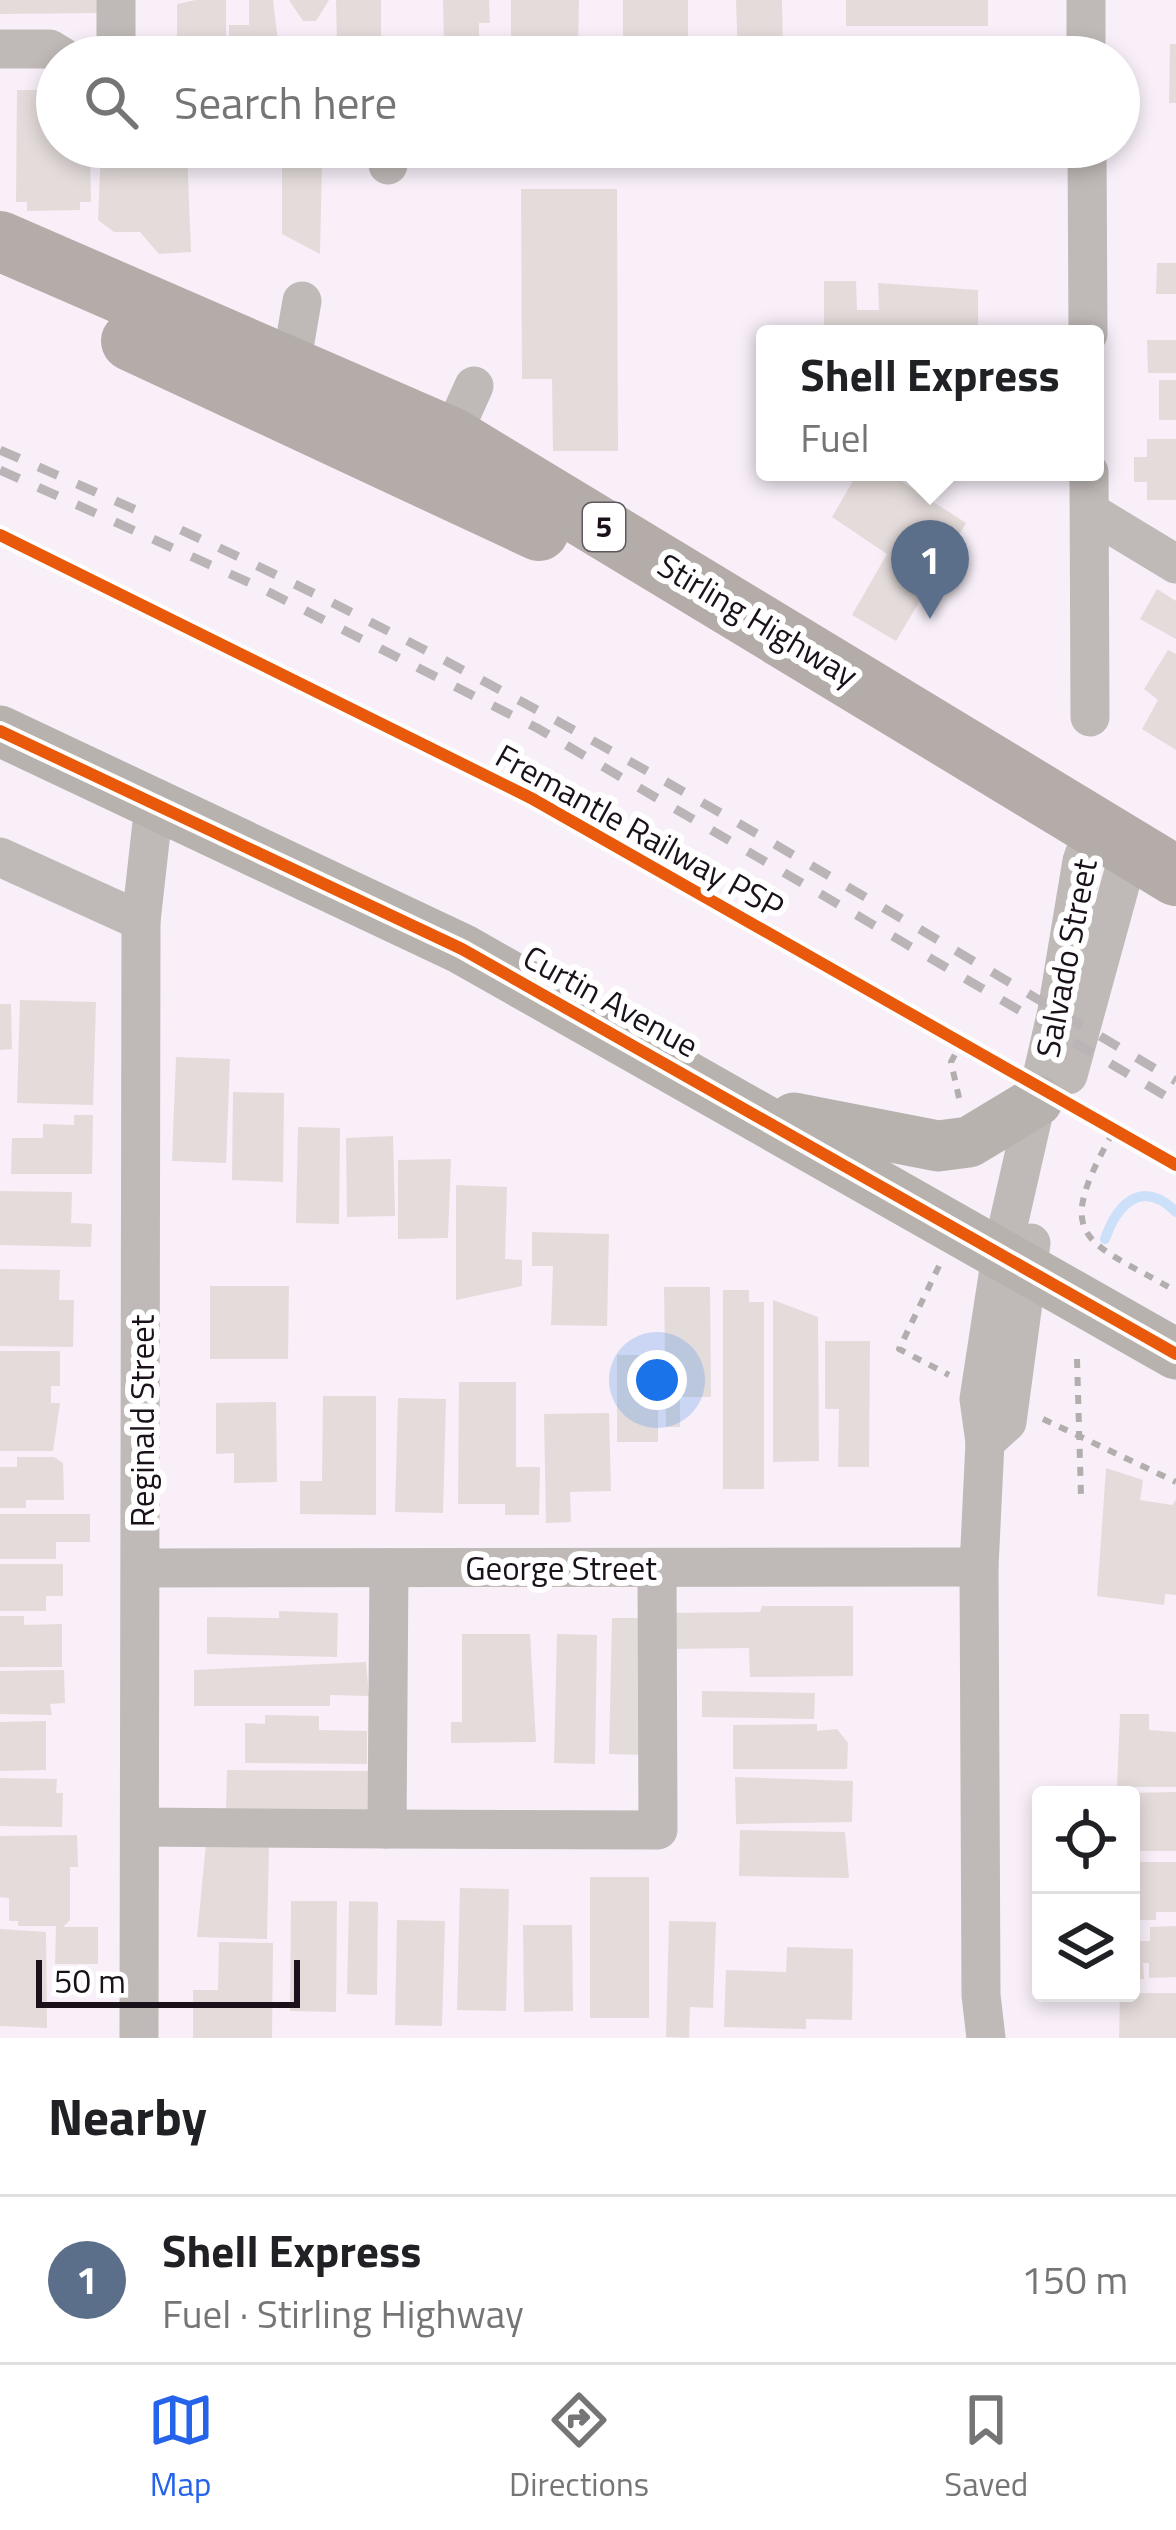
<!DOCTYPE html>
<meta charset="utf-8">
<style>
body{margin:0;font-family:"Titillium Web",sans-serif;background:#f6f6f6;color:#202124}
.controls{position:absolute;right:36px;bottom:36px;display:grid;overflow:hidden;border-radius:12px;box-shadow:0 6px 18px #0003}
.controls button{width:108px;height:108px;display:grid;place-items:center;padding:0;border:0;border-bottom:3px solid #e0e0e0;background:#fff;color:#202124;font:60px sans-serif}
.scale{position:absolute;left:36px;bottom:30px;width:264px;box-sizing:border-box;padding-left:12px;border:6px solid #1a111a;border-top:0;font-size:33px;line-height:42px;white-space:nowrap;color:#1a111a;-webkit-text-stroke:9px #fff;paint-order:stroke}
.you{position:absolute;left:657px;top:1380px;width:42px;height:42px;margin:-30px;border:9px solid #fff;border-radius:50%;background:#1a73e8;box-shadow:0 0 0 18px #1a73e833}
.badge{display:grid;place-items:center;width:78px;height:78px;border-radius:50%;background:#2563eb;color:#fff;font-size:39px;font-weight:700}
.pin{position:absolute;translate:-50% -99px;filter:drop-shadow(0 3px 6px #0008)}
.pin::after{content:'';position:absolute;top:63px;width:42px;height:36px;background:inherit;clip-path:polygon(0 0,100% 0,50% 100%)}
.popup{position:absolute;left:756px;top:325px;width:348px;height:156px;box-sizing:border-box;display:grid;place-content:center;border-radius:12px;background:#fff;filter:drop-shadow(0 3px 9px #0005);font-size:39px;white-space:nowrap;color:#757577}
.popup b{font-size:45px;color:#202124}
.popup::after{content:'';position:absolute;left:50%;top:100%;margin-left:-24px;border:24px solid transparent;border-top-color:#fff}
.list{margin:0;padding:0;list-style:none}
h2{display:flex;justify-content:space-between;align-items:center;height:156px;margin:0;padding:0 48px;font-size:51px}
h2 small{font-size:39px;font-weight:400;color:#757577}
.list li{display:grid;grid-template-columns:78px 1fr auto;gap:36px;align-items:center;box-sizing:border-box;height:168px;padding:0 48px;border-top:3px solid #e0e0e0}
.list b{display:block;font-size:45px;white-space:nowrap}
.list p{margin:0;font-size:39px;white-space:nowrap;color:#757577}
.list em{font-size:39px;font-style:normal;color:#757577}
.icon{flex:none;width:66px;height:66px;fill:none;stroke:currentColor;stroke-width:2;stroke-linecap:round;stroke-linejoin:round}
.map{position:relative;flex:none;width:1176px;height:2038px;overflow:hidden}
.search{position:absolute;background:#fff;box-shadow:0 6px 18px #0003;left:36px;right:36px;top:36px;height:132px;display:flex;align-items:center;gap:30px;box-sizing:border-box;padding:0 42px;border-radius:66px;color:#757577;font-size:45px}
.sheet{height:324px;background:#fff}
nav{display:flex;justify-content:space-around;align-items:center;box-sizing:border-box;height:168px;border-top:3px solid #e0e0e0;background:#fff;font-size:33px;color:#757577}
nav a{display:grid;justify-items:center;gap:6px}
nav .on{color:#2563eb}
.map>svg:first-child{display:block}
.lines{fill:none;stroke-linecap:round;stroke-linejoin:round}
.stream{stroke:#cde0fa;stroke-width:10}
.building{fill:#e4dcdb}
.path{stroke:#b2aeae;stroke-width:6;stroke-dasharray:9 9;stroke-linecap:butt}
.minor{stroke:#bfb9b7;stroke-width:39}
.major{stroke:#b8b2af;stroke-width:51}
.highway{stroke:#b3aca9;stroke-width:60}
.rail{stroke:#bab4b7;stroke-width:9;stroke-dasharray:21 21;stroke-linecap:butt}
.cycleway-casing{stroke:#fff;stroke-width:20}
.cycleway{stroke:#e8590c;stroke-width:12}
.labels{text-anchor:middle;stroke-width:12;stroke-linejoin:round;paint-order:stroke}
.shield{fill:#fff;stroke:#5f585f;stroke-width:3}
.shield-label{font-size:30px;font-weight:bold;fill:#1a111a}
.street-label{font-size:33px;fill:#1a111a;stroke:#fff}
</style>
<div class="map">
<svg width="1176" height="2038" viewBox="0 0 1176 2038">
<rect width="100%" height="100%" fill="#f8eff8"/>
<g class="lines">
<path class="stream" d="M1105,1239C1118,1202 1143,1179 1176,1212"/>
</g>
<g class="building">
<polygon points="0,0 97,0 97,13 0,14"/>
<polygon points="196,0 226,0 226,57 177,57 177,4"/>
<polygon points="249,0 273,0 279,50 229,50 229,25 249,25"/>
<polygon points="289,0 329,0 316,21 303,21"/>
<polygon points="336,0 381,0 381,41 337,41"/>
<polygon points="443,0 489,0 490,23 479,23 479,43 444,44"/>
<polygon points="511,0 579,0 578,50 511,50"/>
<rect x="623" y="0" width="65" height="57"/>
<polygon points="736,0 782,0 783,57 738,57"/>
<rect x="846" y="0" width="142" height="26"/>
<polygon points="1170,44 1176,44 1176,103 1169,103"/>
<polygon points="17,90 57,90 57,147 90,147 91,202 80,202 80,210 27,211 27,202 16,202"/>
<polygon points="101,147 187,150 191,252 159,254 140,232 114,232 98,220"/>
<rect x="624" y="147" width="53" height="9"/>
<polygon points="282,149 322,161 320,254 282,234"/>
<polygon points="521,189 617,189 618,451 553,451 552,379 522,379"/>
<polygon points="1157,263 1176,263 1176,294 1156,294"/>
<polygon points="824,281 856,281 857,310 879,310 878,283 978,290 978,334 824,334"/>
<polygon points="1147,340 1176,340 1176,373 1148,373"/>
<rect x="1159" y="380" width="17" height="40"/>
<polygon points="1147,439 1176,439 1176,500 1147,500 1147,482 1134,482 1134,457 1147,457"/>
<polygon points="858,472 887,472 966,523 896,641 852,615 887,554 832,517"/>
<polygon points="1157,589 1176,601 1176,639 1140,619"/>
<polygon points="1168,650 1176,654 1176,750 1142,729 1158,700 1144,689"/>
<polygon points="20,1000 96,1002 93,1105 17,1103"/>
<polygon points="0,1004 11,1004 12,1049 0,1050"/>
<polygon points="176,1057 230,1059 226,1163 172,1161"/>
<polygon points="233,1092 284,1093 283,1182 232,1180"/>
<polygon points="74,1115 93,1115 92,1174 11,1174 12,1138 43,1138 43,1124 74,1125"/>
<polygon points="298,1127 340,1128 339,1224 296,1223"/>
<polygon points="393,1136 395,1216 347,1217 346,1138"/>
<polygon points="451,1159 448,1238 398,1239 398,1160"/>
<polygon points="456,1185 507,1187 505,1259 522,1260 522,1286 456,1300"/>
<polygon points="0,1191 72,1192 71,1223 92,1224 91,1247 0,1245"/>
<polygon points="532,1232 609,1234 607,1326 551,1325 553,1266 532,1266"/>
<polygon points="0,1269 60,1270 59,1300 74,1300 73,1347 0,1346"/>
<polygon points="210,1286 289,1286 288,1359 210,1359"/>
<polygon points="664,1287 710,1287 711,1397 680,1397 680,1427 666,1427"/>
<polygon points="723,1290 749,1290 749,1302 764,1302 764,1489 723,1489"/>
<polygon points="773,1300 818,1317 819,1461 773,1462"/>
<polygon points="825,1341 870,1341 869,1467 838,1467 839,1409 825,1409"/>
<polygon points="0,1351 60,1351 60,1386 51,1386 51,1403 60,1403 53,1451 0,1451"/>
<rect x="617" y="1355" width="41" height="87"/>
<polygon points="459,1382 516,1382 516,1467 540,1467 539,1515 505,1515 505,1504 458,1504"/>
<polygon points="323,1396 376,1396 376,1515 300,1514 300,1481 322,1481"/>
<polygon points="398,1398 446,1399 443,1513 395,1512"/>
<polygon points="276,1402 277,1482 234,1483 234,1453 216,1454 216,1403"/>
<polygon points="609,1413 611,1491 570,1492 571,1522 546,1523 544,1414"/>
<polygon points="17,1457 54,1457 63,1463 64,1500 26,1500 26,1508 0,1508 0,1467 17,1467"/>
<polygon points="1106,1468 1143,1480 1140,1500 1172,1505 1176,1500 1176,1595 1165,1594 1164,1605 1097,1596"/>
<polygon points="0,1514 90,1514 90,1542 56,1542 56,1559 0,1559"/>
<polygon points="0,1564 63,1564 63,1596 46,1596 46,1611 0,1611"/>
<polygon points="762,1606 853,1606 853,1676 750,1677 749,1648 666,1649 665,1613 760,1612"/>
<polygon points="279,1611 338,1613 337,1657 207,1654 207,1617 279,1618"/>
<polygon points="0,1616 24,1616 24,1625 62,1624 62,1667 0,1667"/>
<polygon points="612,1618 640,1618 643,1755 609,1754"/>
<polygon points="462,1634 530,1634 536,1742 451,1743 451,1722 462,1722"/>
<polygon points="557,1634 597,1635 595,1764 554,1763"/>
<polygon points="366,1662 369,1696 330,1695 330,1706 194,1706 194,1670"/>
<polygon points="64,1670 65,1703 50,1704 52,1715 0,1714 0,1671"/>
<polygon points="702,1691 815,1693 814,1719 702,1717"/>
<polygon points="1120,1714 1149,1714 1149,1730 1176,1732 1176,1787 1117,1787"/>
<polygon points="265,1715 319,1716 319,1730 367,1731 367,1764 245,1763 245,1723 265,1724"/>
<polygon points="46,1721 46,1770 0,1771 0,1722"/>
<polygon points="817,1724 817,1731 837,1729 848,1743 847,1769 733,1769 733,1725"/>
<polygon points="227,1770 370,1771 370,1812 226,1811"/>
<polygon points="735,1777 853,1781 852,1822 736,1824"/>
<polygon points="0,1778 57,1779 56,1793 63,1793 62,1827 0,1826"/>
<polygon points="1176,1792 1176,1851 1131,1851 1131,1793"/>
<polygon points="740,1830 845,1832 849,1878 739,1876"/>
<polygon points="77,1835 78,1867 70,1867 70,1920 63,1927 98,1927 98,1964 55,1964 56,1926 18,1926 18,1921 9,1921 9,1898 0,1897 0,1836"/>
<polygon points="206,1843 269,1845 267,1939 197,1937"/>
<polygon points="1131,1862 1176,1862 1176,1912 1156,1912 1156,1920 1131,1920"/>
<rect x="590" y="1877" width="59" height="141"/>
<polygon points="460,1888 509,1889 506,2011 457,2010"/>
<polygon points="291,1901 337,1901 336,2012 290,2011"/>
<polygon points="349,1901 378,1902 377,1995 347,1994"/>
<polygon points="397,1920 445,1921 442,2026 395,2025"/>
<polygon points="669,1921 716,1922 713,2008 690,2007 689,2038 666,2037"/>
<polygon points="523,1925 572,1925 573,2011 524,2012"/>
<polygon points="1176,1926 1176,1977 1149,1978 1149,1963 1143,1963 1144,1979 1131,1979 1131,1941 1150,1941 1150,1927"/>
<polygon points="0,1929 46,1932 47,2028 0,2026"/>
<polygon points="219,1942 273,1943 272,2038 193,2038 193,1990 218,1990"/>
<polygon points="787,1947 853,1949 852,2020 806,2019 806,2029 724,2027 726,1970 786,1972"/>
<polygon points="1120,1993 1176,1993 1176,2038 1119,2038"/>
</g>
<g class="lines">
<g class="path">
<polyline points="959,1098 951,1062 960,1045"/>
<path d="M1113,1132C1053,1240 1082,1238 1176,1291"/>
<polyline points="939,1266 899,1349 949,1375"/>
<polyline points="1077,1359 1081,1496"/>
<polyline points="1043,1419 1176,1482"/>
</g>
<g class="minor">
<polyline points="116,0 116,57"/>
<polyline points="1086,0 1086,57"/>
<polyline points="0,49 50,49 63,57"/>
<polyline points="371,147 389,151 388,165"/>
<polyline points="1087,147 1088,334"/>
<polyline points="291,365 302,301"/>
<polyline points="451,437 474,386"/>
<polyline points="1089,472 1090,717"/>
<polyline points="1090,512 1176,564"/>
<polyline points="0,857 141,921"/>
<polyline points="1068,1075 1130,849"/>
<polyline points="985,1442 1007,1422 1031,1243"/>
<polyline points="143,1568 979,1567"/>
<polyline points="141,1827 387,1829 389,1568"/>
<polyline points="387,1829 658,1830 657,1568"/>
<polyline points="139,2038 141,921 154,805"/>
<polyline points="986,2038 981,1995 979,1567 985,1442 979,1399 1001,1256 1057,1011 1082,861 1094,827"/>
</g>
<g class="major">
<polyline points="0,731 462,949 1176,1354"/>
<polyline points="794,1118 938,1146 969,1142 1037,1101"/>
</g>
<g class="highway">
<polyline points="0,241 451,437 1176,876"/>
<polyline points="131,341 539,531"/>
</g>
<g class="rail">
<polyline points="0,450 143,513"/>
<polyline points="0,470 259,587 537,728 1176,1102"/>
<path d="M181,530C527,689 848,888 1176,1081"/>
</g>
<defs>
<g id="cycleway">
<polyline points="0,535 531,798 1176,1165"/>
<polyline points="0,731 462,949 1176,1354"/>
</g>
</defs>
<use href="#cycleway" class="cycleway-casing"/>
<use href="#cycleway" class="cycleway"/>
</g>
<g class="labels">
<rect class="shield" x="583" y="503" width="42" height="48" rx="9"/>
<g class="shield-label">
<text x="604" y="537">5</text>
</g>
<g class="street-label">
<text transform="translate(758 620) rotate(31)" y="12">Stirling Highway</text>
<text transform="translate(640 831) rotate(29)" y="12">Fremantle Railway PSP</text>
<text transform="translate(1066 958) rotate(-79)" y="12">Salvado Street</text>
<text transform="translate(611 1001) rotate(29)" y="12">Curtin Avenue</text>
<text transform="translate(142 1421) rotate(-90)" y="12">Reginald Street</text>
<text x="561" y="1580">George Street</text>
</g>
</g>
</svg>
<div class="controls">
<button><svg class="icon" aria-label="locate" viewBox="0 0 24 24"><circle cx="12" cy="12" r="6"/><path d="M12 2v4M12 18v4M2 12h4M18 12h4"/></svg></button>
<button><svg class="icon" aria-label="layers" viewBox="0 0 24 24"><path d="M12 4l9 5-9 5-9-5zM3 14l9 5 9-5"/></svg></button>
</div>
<div class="scale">50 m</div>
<div class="you"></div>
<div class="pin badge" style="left:930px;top:619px;background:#5c6f8a">1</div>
<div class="popup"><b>Shell Express</b>Fuel</div>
<div class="search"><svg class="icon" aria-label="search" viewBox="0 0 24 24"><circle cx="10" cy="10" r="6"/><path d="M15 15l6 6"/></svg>Search here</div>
</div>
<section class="sheet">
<h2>Nearby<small></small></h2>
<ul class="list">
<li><span class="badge" style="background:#5c6f8a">1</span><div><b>Shell Express</b><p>Fuel · Stirling Highway</p></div><em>150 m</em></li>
</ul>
</section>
<nav>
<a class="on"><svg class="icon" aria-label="map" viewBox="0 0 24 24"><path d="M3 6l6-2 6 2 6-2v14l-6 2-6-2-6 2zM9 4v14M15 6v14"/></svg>Map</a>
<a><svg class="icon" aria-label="directions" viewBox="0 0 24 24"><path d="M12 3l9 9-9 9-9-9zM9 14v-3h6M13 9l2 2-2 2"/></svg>Directions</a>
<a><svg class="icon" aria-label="saved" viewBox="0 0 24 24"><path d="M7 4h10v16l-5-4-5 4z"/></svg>Saved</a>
</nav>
